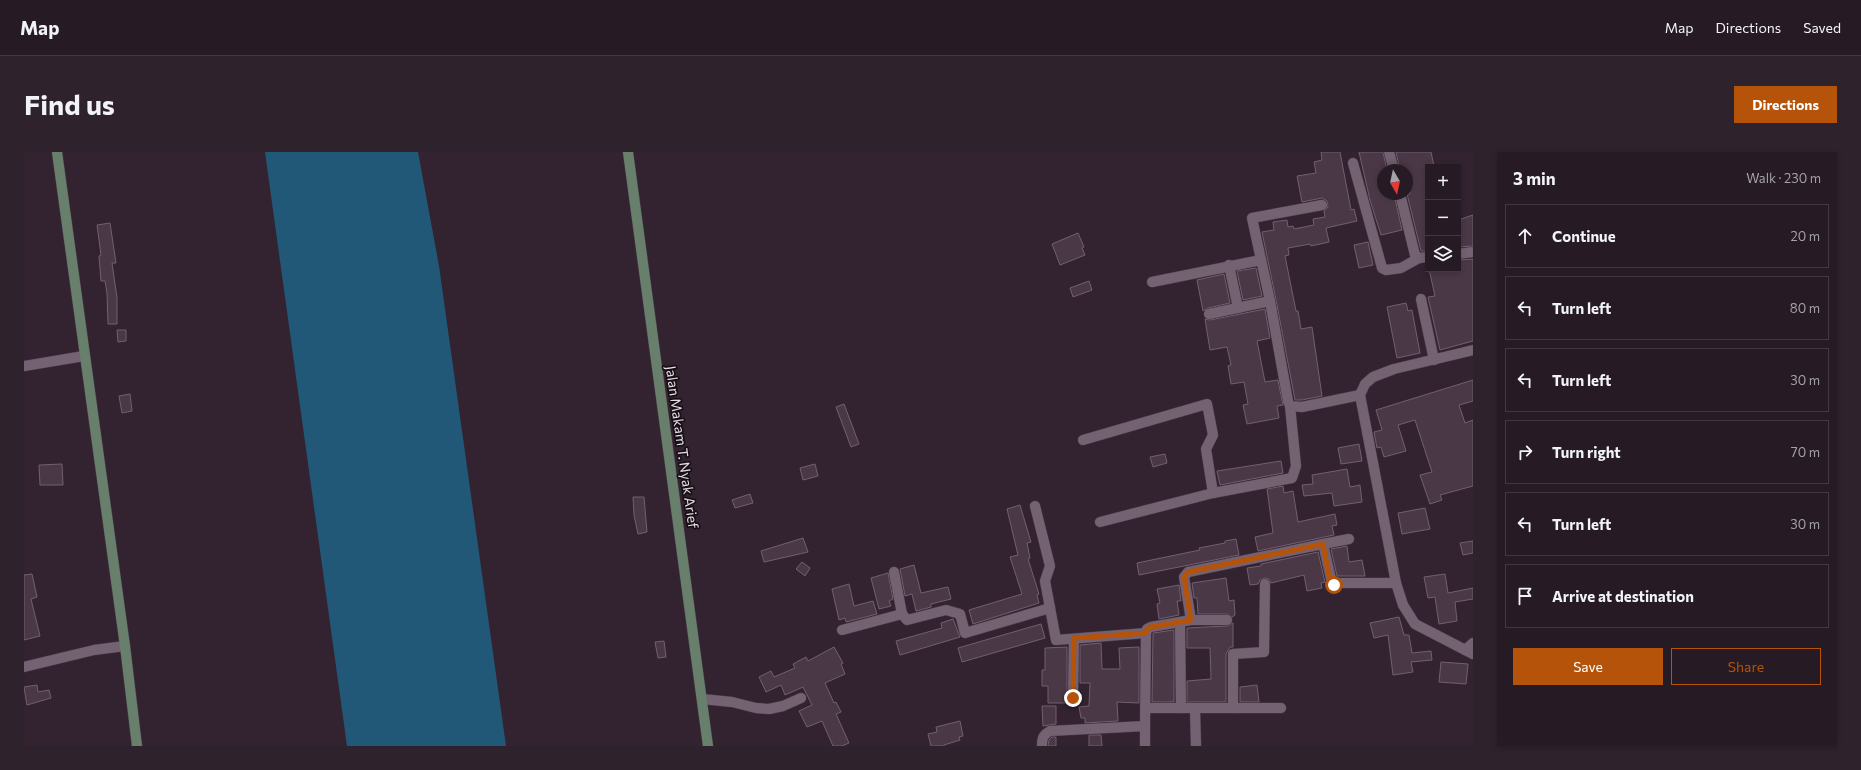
<!DOCTYPE html>
<meta charset="utf-8">
<style>
body{margin:0;font-family:Commissioner,sans-serif;background:#2e232d;color:#f1f3f6}
.controls{position:absolute;right:12px;top:12px;display:grid;overflow:hidden;border-radius:0px;box-shadow:0 2px 6px #0003}
.controls button{width:36px;height:36px;display:grid;place-items:center;padding:0;border:0;border-bottom:1px solid #423842;background:#261a25;color:#f1f3f6;font:20px sans-serif}
.compass{position:absolute;left:1353px;top:12px;width:36px;height:36px;border-radius:50%;background:#261a25;box-shadow:0 2px 6px #0003;rotate:171deg}
.stop{position:absolute;width:12px;height:12px;margin:-9px;border:3px solid #b45309;border-radius:50%;background:#fff}
.stop.end{background:#b45309;border-color:#fff;box-shadow:0 1px 4px #0008}
.list{margin:0;padding:0;list-style:none}
h2{display:flex;justify-content:space-between;align-items:center;height:52px;margin:0;padding:0 16px;font-size:17px}
h2 small{font-size:13px;font-weight:400;color:#a4a1a7}
.list li{display:grid;grid-template-columns:26px 1fr auto;gap:12px;align-items:center;box-sizing:border-box;height:64px;margin:0 8px 8px;padding:0 8px;border:1px solid #423842;border-radius:0px}
.list b{display:block;font-size:15px;white-space:nowrap}
.list em{font-size:13px;font-style:normal;color:#a4a1a7}
.actions{display:flex;gap:8px;padding:12px 16px}
.actions a{flex:1;padding:9px 0;border:1px solid #b45309;border-radius:0px;text-align:center;font-size:14px;color:#b45309}
.actions .main{background:#b45309;color:#fff}
.icon{flex:none;width:22px;height:22px;fill:none;stroke:currentColor;stroke-width:2;stroke-linecap:round;stroke-linejoin:round}
.map{position:relative;flex:none;width:1449px;height:594px;overflow:hidden;border-radius:0px}
header{display:flex;align-items:center;gap:24px;box-sizing:border-box;height:56px;padding:0 20px;background:#261a25;border-bottom:1px solid #423842}
header strong{font-size:19px}
nav{display:flex;gap:22px;margin-inline-start:auto;font-size:14px}
.intro{display:flex;align-items:center;justify-content:space-between;box-sizing:border-box;height:96px;padding:0 24px}
h1{margin:0;font-size:28px}
.button{padding:10px 18px;border-radius:0px;background:#b45309;color:#fff;font-size:14px;font-weight:700}
main{display:flex;gap:24px;padding:0 24px}
aside{flex:1;background:#261a25;border-radius:0px;box-shadow:0 2px 6px #0003}
.map>svg:first-child{display:block}
.water{fill:#225877}
.building{fill:#4b3847;stroke:#735f6e}
.lines{fill:none;stroke-linecap:round;stroke-linejoin:round}
.street-casing{stroke:#4b3e4a;stroke-width:11}
.secondary-casing{stroke:#4b3e4a;stroke-width:11}
.street{stroke:#746272;stroke-width:10}
.secondary{stroke:#687f6b;stroke-width:10}
.route{stroke:#b45309;stroke-width:5}
.labels{text-anchor:middle;stroke-width:3.5;stroke-linejoin:round;paint-order:stroke}
.street-label{font-size:14px;fill:#e7dce5;stroke:#160f15}
</style>
<header>
<strong>Map</strong>
<nav><a>Map</a><a>Directions</a><a>Saved</a></nav>
</header>
<div class="intro"><h1>Find us</h1><a class="button">Directions</a></div>
<main>
<div class="map">
<svg width="1449" height="594" viewBox="0 0 1449 594">
<rect width="100%" height="100%" fill="#332331"/>
<polygon class="water" points="241,0 394,0 415,114 482,594 323,594"/>
<g class="building">
<polygon points="1297,0 1316,0 1327,58 1330,57 1333,69 1302,76 1305,90 1287,94 1286,92 1264,96 1265,103 1261,104 1272,159 1274,159 1277,177 1288,175 1298,244 1278,248 1271,248 1252,148 1238,80 1250,78 1249,70 1263,68 1264,75 1269,74 1270,77 1290,73 1289,67 1301,65 1300,59 1304,55 1303,49 1298,46 1278,50 1273,24 1292,21 1290,10 1298,8"/>
<polygon points="1335,0 1359,0 1363,18 1359,18 1359,42 1370,42 1378,78 1357,83 1346,48"/>
<polygon points="1372,0 1407,0 1410,14 1404,15 1404,99 1397,99 1383,42 1386,42 1383,18 1376,18"/>
<polygon points="1449,63 1449,94 1434,95 1434,68"/>
<polygon points="86,71 92,111 88,111 93,146 93,172 84,172 83,141 81,129 77,129 75,104 77,103 73,73"/>
<polygon points="1054,81 1060,95 1058,96 1061,103 1036,113 1028,92"/>
<polygon points="1344,90 1349,113 1335,116 1330,93"/>
<polygon points="1449,107 1449,189 1416,198 1404,145 1411,144 1405,117 1434,117 1434,108"/>
<polygon points="1232,116 1238,144 1219,148 1213,119"/>
<polygon points="1200,122 1206,151 1184,156 1179,159 1173,128"/>
<polygon points="1065,129 1068,138 1049,145 1046,136"/>
<polygon points="1382,151 1384,159 1388,158 1396,201 1373,206 1363,155"/>
<polygon points="1241,157 1246,186 1233,189 1241,230 1254,228 1259,253 1253,254 1255,266 1223,272 1219,253 1224,252 1220,230 1207,232 1204,214 1207,213 1203,195 1186,198 1181,167 1186,168"/>
<polygon points="93,178 102,178 102,189 94,190"/>
<polygon points="1449,228 1449,249 1435,253 1441,271 1449,268 1449,334 1416,343 1418,348 1406,352 1396,323 1408,320 1391,268 1374,273 1382,299 1360,305 1357,295 1353,296 1350,280 1358,278 1352,258"/>
<polygon points="106,242 108,259 98,261 95,244"/>
<polygon points="820,252 835,292 827,295 812,255"/>
<polygon points="1335,292 1338,309 1317,312 1314,296"/>
<polygon points="1141,302 1143,311 1129,315 1126,305"/>
<polygon points="1257,309 1259,321 1196,333 1193,319"/>
<polygon points="38,312 39,333 16,333 15,313"/>
<polygon points="791,312 794,324 779,328 776,316"/>
<polygon points="1323,317 1326,335 1336,333 1338,350 1310,354 1308,341 1280,344 1278,333 1289,332 1288,323"/>
<polygon points="1259,334 1260,341 1269,339 1274,370 1311,362 1313,373 1308,374 1310,383 1234,399 1231,385 1249,381 1243,337"/>
<polygon points="726,342 729,351 711,356 708,348"/>
<polygon points="609,345 620,345 623,380 614,382 610,363"/>
<polygon points="996,353 1007,390 1003,391 1006,406 1004,407 1015,442 1013,443 1015,451 949,472 945,458 998,442 986,405 994,403 983,357"/>
<polygon points="1401,356 1406,377 1378,382 1374,361"/>
<polygon points="779,386 784,400 740,410 737,399"/>
<polygon points="1212,387 1215,403 1115,423 1113,411 1176,398 1175,396 1201,391 1201,389"/>
<polygon points="1449,389 1449,401 1439,403 1436,391"/>
<polygon points="1323,394 1325,410 1338,408 1341,424 1313,424 1307,397"/>
<polygon points="1294,400 1301,430 1297,431 1298,436 1283,439 1280,423 1247,431 1245,427 1241,426 1236,428 1234,432 1226,433 1223,416 1237,414 1237,412"/>
<polygon points="778,410 786,416 781,424 772,417"/>
<polygon points="890,413 897,441 924,435 927,447 907,452 907,455 892,459 888,442 881,444 876,417"/>
<polygon points="864,421 869,447 865,449 867,454 855,457 847,426"/>
<polygon points="8,422 13,445 7,447 16,484 0,488 0,423"/>
<polygon points="1421,422 1424,441 1449,436 1449,447 1431,450 1433,469 1415,472 1411,445 1404,446 1400,425"/>
<polygon points="1202,426 1205,449 1210,448 1211,463 1208,465 1203,462 1174,462 1173,446 1170,446 1168,431"/>
<polygon points="825,432 830,454 849,449 853,462 822,470 821,466 815,468 808,437"/>
<polygon points="1155,433 1157,449 1153,449 1155,463 1135,467 1133,452 1136,451 1133,437"/>
<polygon points="1375,465 1380,483 1385,483 1388,501 1407,499 1408,508 1387,510 1389,520 1369,523 1364,483 1350,486 1346,471"/>
<polygon points="929,467 936,485 876,503 872,489 918,476 917,471"/>
<polygon points="1209,471 1209,495 1206,495 1202,502 1202,550 1163,550 1163,529 1187,527 1186,496 1163,496 1163,476 1203,474"/>
<polygon points="1017,472 1021,486 938,510 934,496"/>
<polygon points="1150,478 1150,550 1128,550 1129,481"/>
<polygon points="640,489 642,505 634,506 631,490"/>
<polygon points="1077,491 1078,517 1096,517 1095,496 1115,495 1115,551 1093,550 1094,569 1061,571 1061,566 1057,566 1055,555 1065,554 1066,531 1056,531 1056,493"/>
<polygon points="810,495 819,511 817,512 821,522 801,531 810,551 812,550 817,560 812,562 825,591 818,594 809,594 798,569 783,575 775,559 788,553 779,535 761,543 757,533 742,540 735,525 747,519 750,525 771,516 769,512 782,505 784,509"/>
<polygon points="1043,495 1043,551 1024,551 1024,534 1018,534 1018,518 1021,518 1021,496"/>
<polygon points="1417,510 1444,512 1442,532 1415,530"/>
<polygon points="13,533 14,540 25,538 27,546 3,553 0,535"/>
<polygon points="1233,533 1235,550 1216,550 1216,535"/>
<polygon points="1018,554 1032,554 1032,572 1019,574"/>
<polygon points="936,569 939,584 935,585 936,588 920,593 920,594 907,594 904,582 913,580 912,575"/>
<polygon points="1065,583 1077,583 1078,594 1065,594"/>
<polygon points="1028,585 1032,585 1032,594 1024,594 1025,588"/>
</g>
<g class="lines">
<defs>
<g id="street">
<polyline points="1365,0 1370,18"/>
<polyline points="1329,11 1358,116 1362,118 1377,116 1395,106"/>
<polyline points="1376,42 1391,103 1395,106 1404,105"/>
<polyline points="1298,53 1228,66 1246,149 1264,249 1266,254 1278,255 1336,243"/>
<polyline points="1434,102 1449,100"/>
<polyline points="1205,113 1214,156"/>
<polyline points="1128,130 1237,108"/>
<polyline points="1397,147 1410,208"/>
<polyline points="1185,162 1246,149"/>
<polyline points="1449,198 1370,217 1349,225 1341,232 1336,243 1372,431 1379,453 1391,472 1449,502"/>
<polyline points="0,214 60,204"/>
<polyline points="1059,288 1183,252 1189,283 1182,297 1189,341"/>
<polyline points="1011,354 1026,414 1021,429 1032,488 1122,481"/>
<polyline points="1076,370 1189,341 1268,326 1272,314 1266,254"/>
<polyline points="1299,392 1325,387"/>
<polyline points="870,420 878,462 883,468 922,458 936,462 941,481 1026,456"/>
<polyline points="1167,468 1203,468"/>
<polyline points="1156,470 1157,556"/>
<polyline points="818,478 878,462"/>
<polyline points="1441,498 1449,491"/>
<polyline points="0,515 70,498 101,494"/>
<polyline points="1049,546 1050,487"/>
<polyline points="678,547 708,550 732,556 745,557 759,554 777,546"/>
<polyline points="1122,556 1257,556"/>
<polyline points="1171,556 1172,594"/>
<polyline points="1209,556 1209,502 1240,500 1241,432"/>
<path d="M1018,594C1018,586 1019,583 1026,579L1121,574L1122,481L1123,477L1127,475L1167,468L1160,425L1164,420L1299,392L1308,431H1372"/>
<polyline points="1121,594 1121,574"/>
</g>
<g id="secondary">
<polyline points="33,0 101,494 113,594"/>
<polyline points="604,0 684,594"/>
</g>
</defs>
<use href="#street" class="street-casing"/>
<use href="#secondary" class="secondary-casing"/>
<use href="#street" class="street"/>
<use href="#secondary" class="secondary"/>
</g>
<g class="lines">
<polyline class="route" points="1049,546 1050,486 1122,481 1123,477 1127,475 1167,468 1160,425 1164,420 1299,392 1306,429 1310,433"/>
</g>
<g class="labels">
<g class="street-label">
<text transform="translate(658 295) rotate(82)" y="5">Jalan Makam T. Nyak Arief</text>
</g>
</g>
</svg>
<div class="controls">
<button>+</button>
<button>−</button>
<button><svg class="icon" aria-label="layers" viewBox="0 0 24 24"><path d="M12 4l9 5-9 5-9-5zM3 14l9 5 9-5"/></svg></button>
</div>
<svg class="compass" viewBox="-18 -18 36 36"><path d="M0-13l5 13h-10z" fill="#e53935"/><path d="M0 13l5-13h-10z" fill="#a4a1a7"/></svg>
<div class="stop" style="left:1310px;top:433px"></div>
<div class="stop end" style="left:1049px;top:546px"></div>
</div>
<aside>
<h2>3 min<small>Walk · 230 m</small></h2>
<ul class="list">
<li><svg class="icon" aria-label="ahead" viewBox="0 0 24 24"><path d="M12 20V5M6 11l6-6 6 6"/></svg><div><b>Continue</b></div><em>20 m</em></li>
<li><svg class="icon" aria-label="left" viewBox="0 0 24 24"><path d="M17 20v-9H6M10 6l-5 5 5 5"/></svg><div><b>Turn left</b></div><em>80 m</em></li>
<li><svg class="icon" aria-label="left" viewBox="0 0 24 24"><path d="M17 20v-9H6M10 6l-5 5 5 5"/></svg><div><b>Turn left</b></div><em>30 m</em></li>
<li><svg class="icon" aria-label="right" viewBox="0 0 24 24"><path d="M7 20v-9h11M14 6l5 5-5 5"/></svg><div><b>Turn right</b></div><em>70 m</em></li>
<li><svg class="icon" aria-label="left" viewBox="0 0 24 24"><path d="M17 20v-9H6M10 6l-5 5 5 5"/></svg><div><b>Turn left</b></div><em>30 m</em></li>
<li><svg class="icon" aria-label="arrive" viewBox="0 0 24 24"><path d="M6 21V4h12l-3 4 3 4H6"/></svg><div><b>Arrive at destination</b></div></li>
</ul>
<div class="actions"><a class="main">Save</a><a>Share</a></div>
</aside>
</main>
